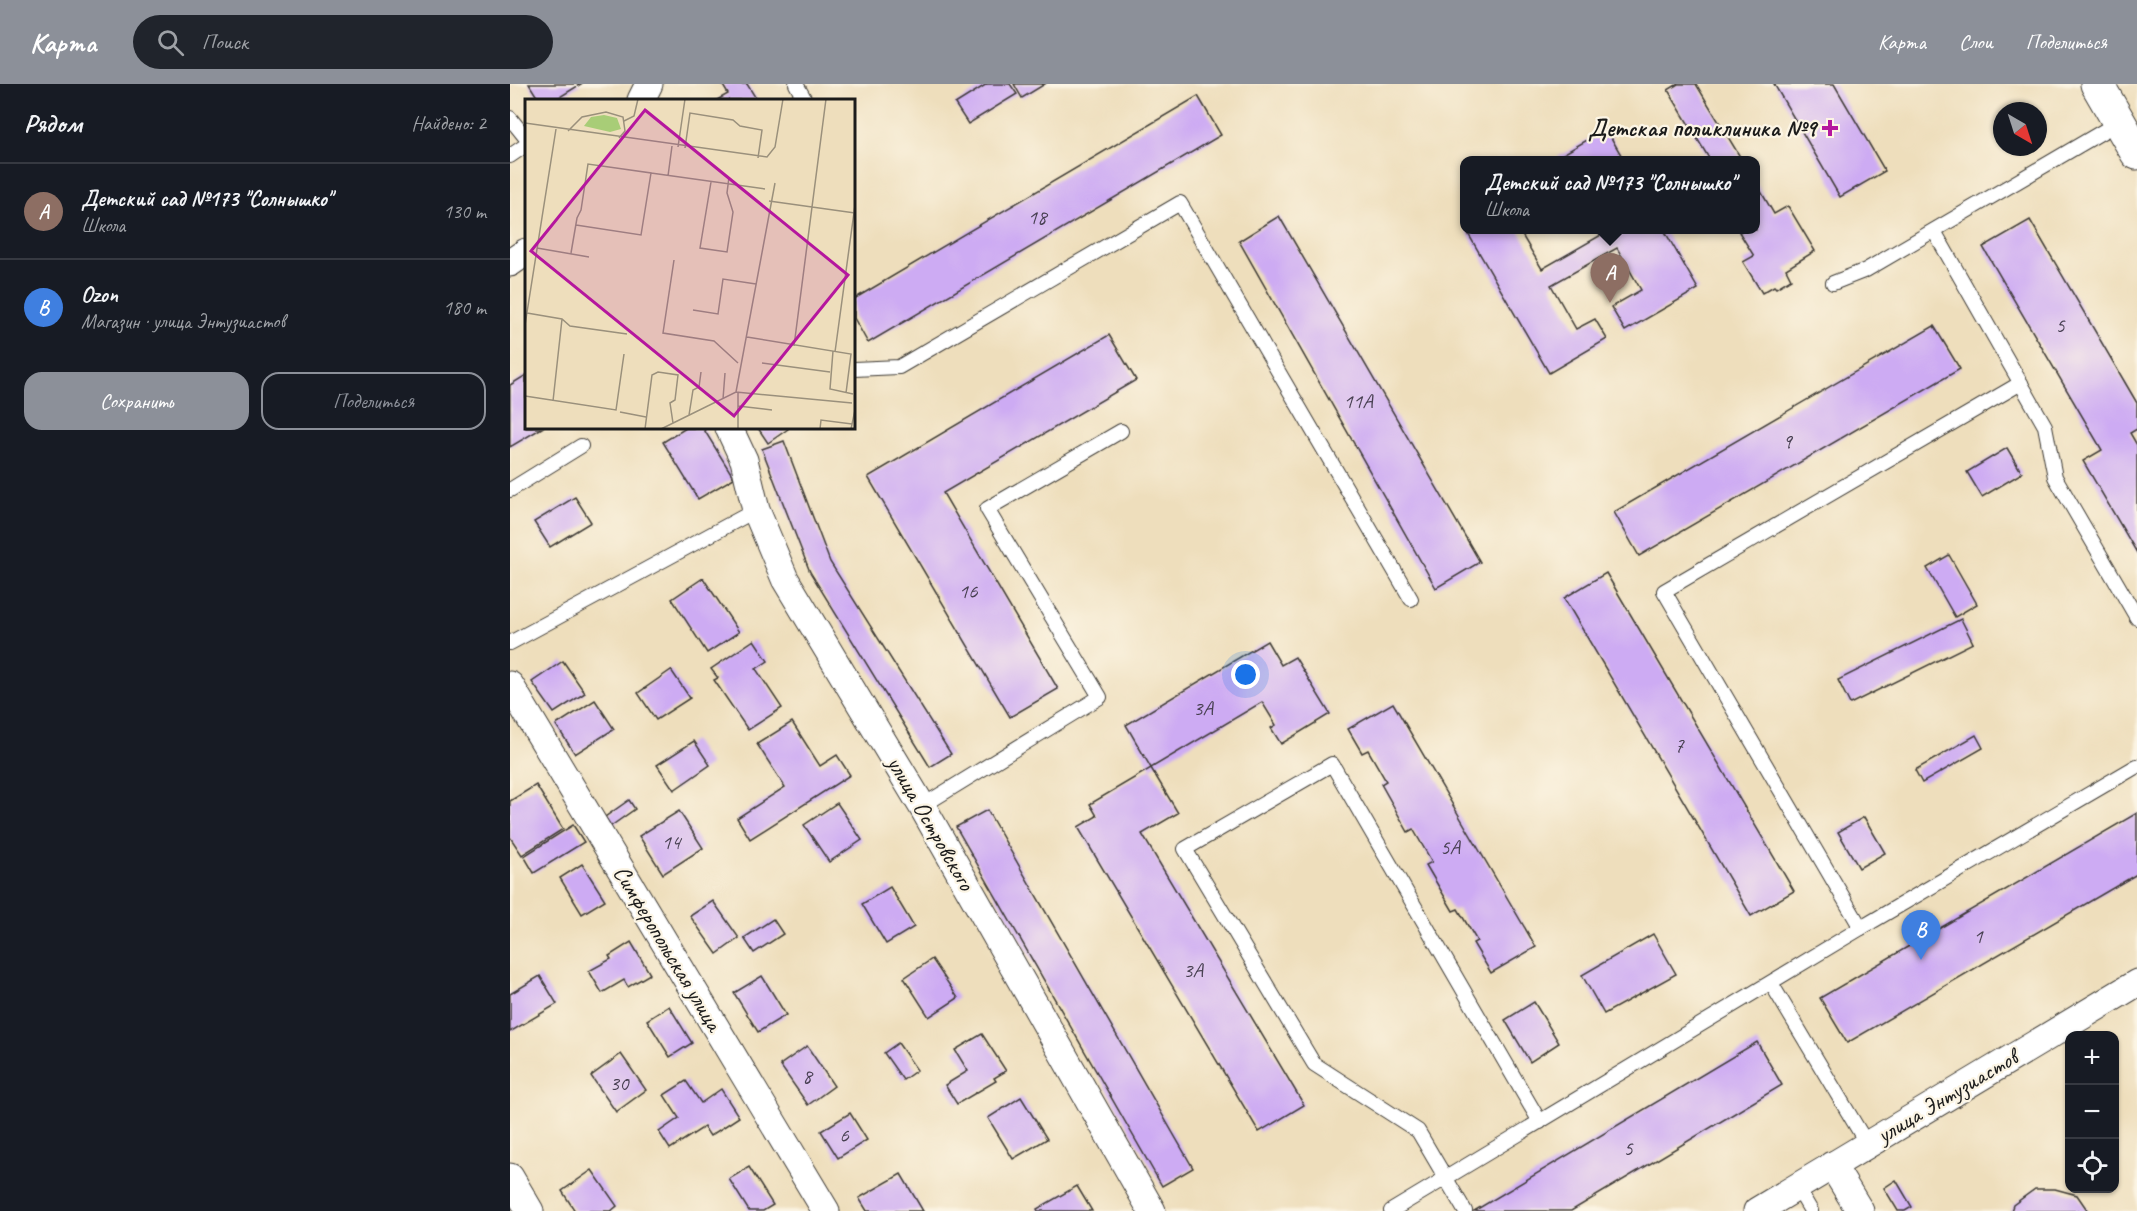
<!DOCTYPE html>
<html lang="ru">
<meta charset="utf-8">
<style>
body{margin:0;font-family:Caveat,sans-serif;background:#20242c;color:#f1f3f6}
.controls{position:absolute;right:18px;bottom:18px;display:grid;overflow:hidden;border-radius:12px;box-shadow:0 2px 4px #0004}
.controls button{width:54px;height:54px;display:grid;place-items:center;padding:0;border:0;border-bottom:2px solid #363941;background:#171b24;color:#f1f3f6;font:30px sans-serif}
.compass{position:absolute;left:1483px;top:18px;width:54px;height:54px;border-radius:50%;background:#171b24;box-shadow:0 2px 4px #0004;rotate:141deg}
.you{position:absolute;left:736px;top:591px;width:21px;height:21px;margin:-15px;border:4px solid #fff;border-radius:50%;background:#1a73e8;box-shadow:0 0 0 9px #1a73e833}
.badge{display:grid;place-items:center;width:39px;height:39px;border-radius:50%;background:#8c9099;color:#fff;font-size:20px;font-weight:700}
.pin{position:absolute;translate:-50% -50px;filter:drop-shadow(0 2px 3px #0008)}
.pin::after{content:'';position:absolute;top:32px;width:21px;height:18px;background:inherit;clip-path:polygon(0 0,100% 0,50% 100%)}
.popup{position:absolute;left:950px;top:72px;width:300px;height:78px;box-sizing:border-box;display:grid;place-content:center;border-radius:12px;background:#171b24;filter:drop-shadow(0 2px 4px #0005);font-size:20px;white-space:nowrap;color:#9ea1a6}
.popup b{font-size:22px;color:#f1f3f6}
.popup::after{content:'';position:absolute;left:50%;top:100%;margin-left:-12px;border:12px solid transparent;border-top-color:#171b24}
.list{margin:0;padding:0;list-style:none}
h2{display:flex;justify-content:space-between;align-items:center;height:78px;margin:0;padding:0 24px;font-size:26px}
h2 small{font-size:20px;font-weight:400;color:#9ea1a6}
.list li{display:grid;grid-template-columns:39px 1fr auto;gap:18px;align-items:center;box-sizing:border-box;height:96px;padding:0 24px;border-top:2px solid #363941}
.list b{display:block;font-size:22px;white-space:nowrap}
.list p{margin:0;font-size:20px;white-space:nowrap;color:#9ea1a6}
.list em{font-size:20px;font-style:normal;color:#9ea1a6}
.actions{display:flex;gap:12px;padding:18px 24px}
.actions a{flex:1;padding:14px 0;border:2px solid #8c9099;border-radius:18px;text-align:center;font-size:21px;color:#8c9099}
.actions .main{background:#8c9099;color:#fff}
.icon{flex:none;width:33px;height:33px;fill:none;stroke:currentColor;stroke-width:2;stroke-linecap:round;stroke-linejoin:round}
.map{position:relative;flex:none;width:1627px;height:1127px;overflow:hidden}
header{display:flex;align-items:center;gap:36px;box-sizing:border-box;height:84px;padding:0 30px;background:#8c9099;color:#fff}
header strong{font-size:28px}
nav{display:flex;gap:33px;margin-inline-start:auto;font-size:21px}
.search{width:420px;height:54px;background:#20242c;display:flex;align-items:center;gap:15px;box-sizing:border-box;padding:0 21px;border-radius:33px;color:#9ea1a6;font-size:22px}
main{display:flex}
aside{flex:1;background:#171b24}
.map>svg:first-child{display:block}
.building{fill:#cdabf3}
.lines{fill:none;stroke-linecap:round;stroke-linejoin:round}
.service-casing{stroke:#3c3934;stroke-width:16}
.minor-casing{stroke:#3c3934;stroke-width:29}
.tertiary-casing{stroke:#3c3934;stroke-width:35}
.service{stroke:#fff;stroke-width:14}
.minor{stroke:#fff;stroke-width:27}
.tertiary{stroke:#fff;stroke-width:33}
.poi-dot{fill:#b5179e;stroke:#fcf5e5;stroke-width:2}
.labels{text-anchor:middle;stroke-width:4.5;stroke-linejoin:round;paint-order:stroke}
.number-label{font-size:21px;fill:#484052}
.poi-label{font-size:24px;font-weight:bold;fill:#1c1c1c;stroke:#fcf5e5;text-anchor:end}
.street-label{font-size:24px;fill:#1c1c1c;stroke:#fcf5e5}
.inset-road{fill:none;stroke:#9a907c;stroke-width:1.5}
.view{fill:#b5179e;fill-opacity:0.15;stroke:#b5179e;stroke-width:3}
.inset-edge{fill:none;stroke:#1c1c1c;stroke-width:3}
</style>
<header>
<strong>Карта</strong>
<div class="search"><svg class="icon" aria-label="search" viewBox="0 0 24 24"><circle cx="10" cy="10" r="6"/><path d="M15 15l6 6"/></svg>Поиск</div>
<nav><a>Карта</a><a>Слои</a><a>Поделиться</a></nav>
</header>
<main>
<aside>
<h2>Рядом<small>Найдено: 2</small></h2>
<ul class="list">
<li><span class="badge" style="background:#8d6e63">A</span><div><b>Детский сад №173 &quot;Солнышко&quot;</b><p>Школа</p></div><em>130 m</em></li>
<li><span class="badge" style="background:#3f7fe0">B</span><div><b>Ozon</b><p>Магазин · улица Энтузиастов</p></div><em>180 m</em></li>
</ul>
<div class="actions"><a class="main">Сохранить</a><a>Поделиться</a></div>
</aside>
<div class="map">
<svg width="1627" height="1127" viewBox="0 0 1627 1127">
<rect width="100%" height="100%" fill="#fcf5e5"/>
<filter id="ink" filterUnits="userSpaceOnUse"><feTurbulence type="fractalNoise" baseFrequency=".0167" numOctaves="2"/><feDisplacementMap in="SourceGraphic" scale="12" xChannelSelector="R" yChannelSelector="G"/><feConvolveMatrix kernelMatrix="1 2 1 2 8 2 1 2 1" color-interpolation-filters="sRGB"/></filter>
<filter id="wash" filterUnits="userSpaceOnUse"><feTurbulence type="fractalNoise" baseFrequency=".008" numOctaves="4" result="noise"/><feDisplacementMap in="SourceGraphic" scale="24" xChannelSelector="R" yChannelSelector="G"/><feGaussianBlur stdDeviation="1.35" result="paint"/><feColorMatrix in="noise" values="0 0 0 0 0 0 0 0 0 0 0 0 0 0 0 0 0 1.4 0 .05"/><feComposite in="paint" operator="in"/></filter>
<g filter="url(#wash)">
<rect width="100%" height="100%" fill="#eedebc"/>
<g id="blocks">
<g class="building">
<polygon points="19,0 71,0 45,16 29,16"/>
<polygon points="212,0 237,0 247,16 207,16 218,10"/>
<polygon points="477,0 500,0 507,10 458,40 445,20"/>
<polygon points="504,0 535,0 512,14"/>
<polygon points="1168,0 1186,0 1232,76 1200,76 1158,6"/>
<polygon points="1264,0 1324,0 1375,87 1330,113"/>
<polygon points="688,12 711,51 358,259 344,234 344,215"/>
<polygon points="1096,45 1114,76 1050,76 1048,73"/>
<polygon points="1246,99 1264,130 1278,122 1305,167 1276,185 1281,195 1266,204 1264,202 1252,209 1233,178 1244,172 1229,148 1233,146 1246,146"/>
<polygon points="769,132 970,478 926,504 729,157"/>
<polygon points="1520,136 1627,319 1627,345 1620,349 1627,361 1627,469 1573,377 1592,366 1473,163"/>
<polygon points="956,146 1009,146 1032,185 1093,150 1091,146 1154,146 1188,205 1115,247 1101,223 1131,206 1107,164 1041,201 1066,245 1085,235 1097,255 1039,289"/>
<polygon points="1424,242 1450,285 1129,472 1104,428"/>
<polygon points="599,251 626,296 433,409 548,605 500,633 358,393"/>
<polygon points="16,291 16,344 32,344 0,363 0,301"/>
<polygon points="176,344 193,344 224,394 188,415 153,358"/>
<polygon points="248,344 277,344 278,345 258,359"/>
<polygon points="274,357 320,478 441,670 420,683 300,488 252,365"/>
<polygon points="1497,364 1512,389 1472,413 1457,388"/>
<polygon points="65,413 81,438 40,463 24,438"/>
<polygon points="1439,471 1467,520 1445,533 1417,484"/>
<polygon points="1096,489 1284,807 1241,832 1054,514"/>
<polygon points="193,494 229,548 197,569 162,515"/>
<polygon points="1451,535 1463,559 1340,620 1328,596"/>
<polygon points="244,556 258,577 246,585 272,624 238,646 204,596 208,594 201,585"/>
<polygon points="757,557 771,581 785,573 820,630 771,660 761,644 766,641 752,618 641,684 616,641"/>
<polygon points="53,577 75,609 44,629 22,598"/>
<polygon points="161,586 180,614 146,636 128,609"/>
<polygon points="85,616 104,645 65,670 46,641"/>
<polygon points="883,619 1026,863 981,889 963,859 967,857 948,825 943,827 916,781 922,778 903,745 898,748 871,700 876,697 858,666 852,669 838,645"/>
<polygon points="282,638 310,682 327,671 340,691 240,755 227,734 275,703 247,660"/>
<polygon points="1466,651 1473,664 1412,699 1405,686"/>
<polygon points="184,657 200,681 164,706 147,681"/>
<polygon points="641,684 668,729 632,750 794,1021 749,1048 568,743 587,732 580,720"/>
<polygon points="26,701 53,745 12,771 0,753 0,717"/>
<polygon points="119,716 125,725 101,742 95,733"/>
<polygon points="327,719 352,756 319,778 294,741"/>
<polygon points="477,726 683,1084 652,1102 446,743"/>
<polygon points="169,727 193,764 153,790 129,752"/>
<polygon points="1627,729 1627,790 1337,959 1310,914"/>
<polygon points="1354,733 1375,769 1349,784 1328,748"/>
<polygon points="63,741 74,758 24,789 14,772"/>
<polygon points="72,780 95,816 72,830 50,794"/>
<polygon points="380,803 404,843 376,860 352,820"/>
<polygon points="203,817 229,854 207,870 180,832"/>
<polygon points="263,835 273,850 244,869 234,854"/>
<polygon points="1143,850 1166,890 1094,930 1072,891"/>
<polygon points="121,858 140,890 118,903 114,896 92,909 79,887 101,875 99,872"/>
<polygon points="422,875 448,914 419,933 394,894"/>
<polygon points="30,892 47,920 0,948 0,910"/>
<polygon points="252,892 276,931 248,948 224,909"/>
<polygon points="1024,918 1049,959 1020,978 995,936"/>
<polygon points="159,922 182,959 160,973 137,936"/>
<polygon points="472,950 496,987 484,994 486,997 447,1020 435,1001 458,987 445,966"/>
<polygon points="1247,958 1272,1001 1061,1127 964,1127"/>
<polygon points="388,959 407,986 393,996 374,969"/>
<polygon points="297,962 324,1002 298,1021 270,981"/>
<polygon points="111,970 136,1006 106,1028 81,992"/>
<polygon points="176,997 191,1019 211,1005 229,1033 200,1052 194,1043 160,1065 149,1048 169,1034 154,1011"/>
<polygon points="511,1013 537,1055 503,1075 478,1034"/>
<polygon points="340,1029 357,1056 328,1074 311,1047"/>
<polygon points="239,1083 263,1121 253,1127 239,1127 219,1095"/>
<polygon points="82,1086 107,1122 101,1127 65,1127 52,1107"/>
<polygon points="391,1090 413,1127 357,1127 349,1114"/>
<polygon points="1386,1096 1402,1123 1395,1127 1388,1127 1374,1104"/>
<polygon points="567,1102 582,1127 528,1127 527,1125"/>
<polygon points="1525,1105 1545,1105 1567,1111 1578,1127 1501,1127 1503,1121"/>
</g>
</g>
</g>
<g filter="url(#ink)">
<use href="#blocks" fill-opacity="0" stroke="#3c3934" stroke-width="1.5"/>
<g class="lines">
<defs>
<g id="service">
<polyline points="286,0 295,16"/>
<polyline points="0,34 16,54"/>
<polyline points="0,72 16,61"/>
<polyline points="1424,147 1535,342 1545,393 1627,534"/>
<polyline points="1323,199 1356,186 1609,38"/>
<polyline points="344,285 389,283 670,119 901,515"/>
<polyline points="1511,299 1154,507 1351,844 1627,682"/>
<polyline points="0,406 71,362"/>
<polyline points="0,559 246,426"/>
<polyline points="412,722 590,613 477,425 611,347"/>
<polyline points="1261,899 1357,1060"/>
<polyline points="1287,1103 1301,1127"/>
<polyline points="881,1127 1351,844"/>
<polyline points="955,1127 908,1047 804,980 675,765 822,680 1030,1038"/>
</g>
<g id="minor">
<polyline points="131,16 139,0"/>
<polyline points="0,179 16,168"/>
<polyline points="219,344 234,376 246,426 275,495 412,722 642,1127"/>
<polyline points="0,601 316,1127"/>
<polyline points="1322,1081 1350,1127"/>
<polyline points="0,1093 20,1127"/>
<polyline points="1247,1127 1627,899"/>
</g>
<polyline id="tertiary" points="1587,0 1627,69"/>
</defs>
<use href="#service" class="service-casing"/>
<use href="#minor" class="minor-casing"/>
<use href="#tertiary" class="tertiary-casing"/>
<use href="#service" class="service"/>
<use href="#minor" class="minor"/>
<use href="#tertiary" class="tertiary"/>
</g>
</g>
<path class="poi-dot" d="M1317 35h6v6h6v6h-6v6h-6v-6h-6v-6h6z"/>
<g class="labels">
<g class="number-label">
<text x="527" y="140">18</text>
<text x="1550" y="248">5</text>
<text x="848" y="324">11А</text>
<text x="1277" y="364">9</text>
<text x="458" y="514">16</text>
<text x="693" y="631">3А</text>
<text x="1169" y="668">7</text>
<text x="161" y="765">14</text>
<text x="940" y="770">5А</text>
<text x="1468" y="859">1</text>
<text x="683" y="893">3А</text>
<text x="297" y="999">8</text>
<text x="109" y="1006">30</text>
<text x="334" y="1058">6</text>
<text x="1118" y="1071">5</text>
</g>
<g class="poi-label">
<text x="1306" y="52">Детская поликлиника №9</text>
</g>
<g class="street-label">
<text transform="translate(421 739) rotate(60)" y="8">улица Островского</text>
<text transform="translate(158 864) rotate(59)" y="8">Симферопольская улица</text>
<text transform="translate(1437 1012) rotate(-31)" y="8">улица Энтузиастов</text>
</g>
</g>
<g transform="translate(15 15)">
<rect width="330" height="330" fill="#eedebc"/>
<path d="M79,16L92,19L96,30L85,33L59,27L66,18Z" fill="#a8cd77"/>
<path class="inset-road" d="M99,22L109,17L113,0M0,24L242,58L250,48L258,0M43,32L57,18L81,13L98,18L100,32L94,39M153,48L160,0M160,49L165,14L208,21L215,27L237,31L233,59M126,74L240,90M143,77L147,47M186,83L175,149L202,153L208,113L202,94L204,78M244,102L330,114M12,149L64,158M46,154L52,119L56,111L63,65L126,74L116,136L51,126M149,161L138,234L189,242L213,264M168,211L193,215L198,180L231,185M2,214L37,220L45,227L102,235M0,226L31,30M222,238L326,255L321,294M269,247L301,0M308,252L305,290L328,295M310,253L330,106M237,264L305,273M211,293L250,84M213,293V330M0,297L91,311L99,255M198,300L200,274M28,302L37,220M213,307L247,311M95,313L121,318M164,316L168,291L174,288L176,273M120,330L127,276L133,273L153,276L150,301L145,304L148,324M136,330L211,293L327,304M295,330L296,321L327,325M326,330L330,311"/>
<path class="view" d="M120,11L323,176L209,317L6,152Z"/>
<rect width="330" height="330" class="inset-edge"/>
</g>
</svg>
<div class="controls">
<button>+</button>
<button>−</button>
<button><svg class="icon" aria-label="locate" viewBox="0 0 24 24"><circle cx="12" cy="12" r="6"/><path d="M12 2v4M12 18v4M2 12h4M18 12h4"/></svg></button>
</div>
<svg class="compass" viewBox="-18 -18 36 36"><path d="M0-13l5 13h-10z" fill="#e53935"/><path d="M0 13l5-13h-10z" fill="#9ea1a6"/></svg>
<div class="you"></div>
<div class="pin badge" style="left:1100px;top:219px;background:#8d6e63">A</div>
<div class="popup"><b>Детский сад №173 &quot;Солнышко&quot;</b>Школа</div>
<div class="pin badge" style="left:1411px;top:876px;background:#3f7fe0">B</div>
</div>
</main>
